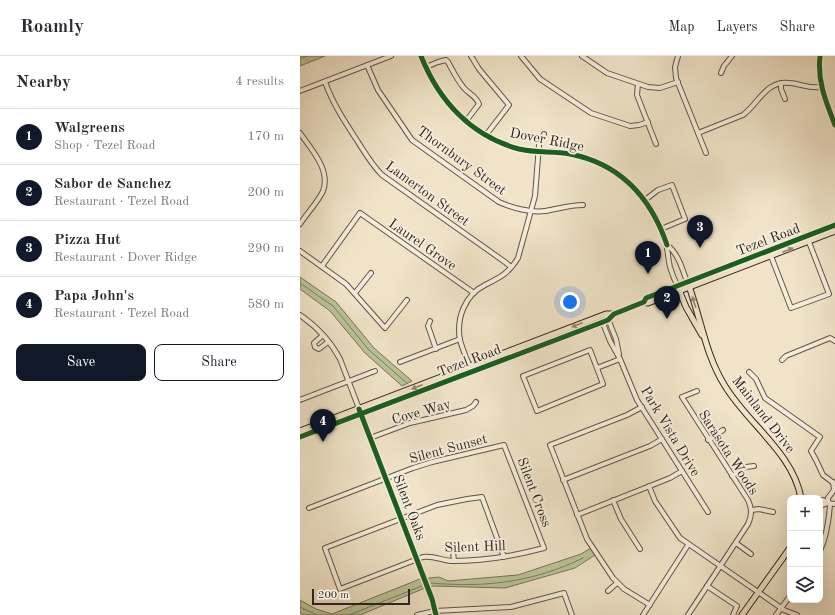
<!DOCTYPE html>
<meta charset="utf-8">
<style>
body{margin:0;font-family:"Old Standard TT",serif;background:#f7f7f7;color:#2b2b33}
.controls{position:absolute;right:12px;bottom:12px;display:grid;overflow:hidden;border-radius:8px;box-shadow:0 4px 16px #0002}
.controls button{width:36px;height:36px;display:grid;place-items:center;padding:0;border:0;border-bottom:1px solid #e1e1e2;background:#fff;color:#2b2b33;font:20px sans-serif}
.scale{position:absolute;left:12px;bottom:10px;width:98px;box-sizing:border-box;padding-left:4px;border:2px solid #33251f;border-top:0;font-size:11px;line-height:14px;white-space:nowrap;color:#33251f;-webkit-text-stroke:3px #f5eddb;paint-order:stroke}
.you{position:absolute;left:270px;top:246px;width:14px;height:14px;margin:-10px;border:3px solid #fff;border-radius:50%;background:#1a73e8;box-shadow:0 0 0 6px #1a73e833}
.badge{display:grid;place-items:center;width:26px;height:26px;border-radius:50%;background:#111827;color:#fff;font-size:13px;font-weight:700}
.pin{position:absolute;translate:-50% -33px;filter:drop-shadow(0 1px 2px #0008)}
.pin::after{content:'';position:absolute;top:21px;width:14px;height:12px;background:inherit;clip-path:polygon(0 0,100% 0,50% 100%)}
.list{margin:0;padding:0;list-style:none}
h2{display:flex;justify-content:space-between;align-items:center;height:52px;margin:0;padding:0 16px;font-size:17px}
h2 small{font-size:13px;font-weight:400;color:#7c7c81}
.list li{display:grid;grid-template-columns:26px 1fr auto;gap:12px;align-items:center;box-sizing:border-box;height:56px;padding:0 16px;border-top:1px solid #e1e1e2}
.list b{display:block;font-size:15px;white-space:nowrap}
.list p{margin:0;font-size:13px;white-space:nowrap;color:#7c7c81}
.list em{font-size:13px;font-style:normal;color:#7c7c81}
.actions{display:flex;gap:8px;padding:12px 16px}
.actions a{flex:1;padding:9px 0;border:1px solid #111827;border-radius:8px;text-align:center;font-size:14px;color:#111827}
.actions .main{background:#111827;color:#fff}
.icon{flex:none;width:22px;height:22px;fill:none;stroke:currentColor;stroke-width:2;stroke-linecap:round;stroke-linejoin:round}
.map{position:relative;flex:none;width:535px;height:559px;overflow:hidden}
header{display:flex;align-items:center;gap:24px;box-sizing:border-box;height:56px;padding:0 20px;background:#fff;border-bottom:1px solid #e1e1e2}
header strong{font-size:19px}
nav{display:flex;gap:22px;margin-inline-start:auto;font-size:14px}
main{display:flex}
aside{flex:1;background:#fff}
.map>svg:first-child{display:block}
.green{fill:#bbc395;stroke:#77745a}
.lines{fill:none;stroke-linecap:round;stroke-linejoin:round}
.stream{stroke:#71817a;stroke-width:1}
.minor-casing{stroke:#625449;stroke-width:6}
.major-casing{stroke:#33251f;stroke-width:7}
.minor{stroke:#f5eddb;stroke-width:4}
.major{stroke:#f0e3c8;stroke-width:5}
.cycleway-casing{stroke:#f5eddb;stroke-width:8}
.cycleway{stroke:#1b5e20;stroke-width:5}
.oneway{fill:#928474}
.labels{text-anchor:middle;stroke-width:4;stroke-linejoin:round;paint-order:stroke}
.street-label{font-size:14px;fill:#33251f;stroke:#f5eddb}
</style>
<header>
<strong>Roamly</strong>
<nav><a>Map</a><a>Layers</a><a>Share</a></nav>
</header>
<main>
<aside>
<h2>Nearby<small>4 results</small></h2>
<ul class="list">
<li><span class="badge">1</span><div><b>Walgreens</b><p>Shop · Tezel Road</p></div><em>170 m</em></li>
<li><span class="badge">2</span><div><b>Sabor de Sanchez</b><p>Restaurant · Tezel Road</p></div><em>200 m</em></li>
<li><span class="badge">3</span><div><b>Pizza Hut</b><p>Restaurant · Dover Ridge</p></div><em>290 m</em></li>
<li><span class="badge">4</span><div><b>Papa John's</b><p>Restaurant · Tezel Road</p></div><em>580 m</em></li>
</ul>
<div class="actions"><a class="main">Save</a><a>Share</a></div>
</aside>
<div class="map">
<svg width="535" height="559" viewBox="0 0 535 559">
<rect width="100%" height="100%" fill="#f0e3c8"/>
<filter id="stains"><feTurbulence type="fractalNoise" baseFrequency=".005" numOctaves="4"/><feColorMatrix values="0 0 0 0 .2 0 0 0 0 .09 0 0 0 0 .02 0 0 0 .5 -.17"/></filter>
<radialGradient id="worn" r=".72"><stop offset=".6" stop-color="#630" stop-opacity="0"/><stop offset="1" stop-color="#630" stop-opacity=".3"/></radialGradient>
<g class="green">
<polygon points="0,0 25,0 0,10"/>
<polygon points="0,221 36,246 74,292 112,325 102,330 65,297 30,255 0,233"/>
<polygon points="291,492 295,499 275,512 205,532 133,530 125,532 60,559 4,559 0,557 0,544 16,553 32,558 120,523 139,521 148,525 218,519 281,498"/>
</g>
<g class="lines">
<g class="stream">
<polyline points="0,3 7,0"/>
<polyline points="0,227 33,250 69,294 108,328"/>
<path d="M131,527C186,532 234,526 283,502"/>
<polyline points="0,551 17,559"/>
<polyline points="49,559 122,530"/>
</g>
<defs>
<g id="minor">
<path d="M121,0C136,38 161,68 198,85C206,89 215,93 224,94C236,96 248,95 260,96C291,100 321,116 341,139C353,153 361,170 366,187C368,195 368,203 370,211C372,218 375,225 378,231"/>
<polyline points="171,0 179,13 209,49 186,79"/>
<polyline points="221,0 240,23 291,57 330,70 339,69 348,66"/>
<polyline points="282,0 307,17 348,31 360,32 378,26"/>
<polyline points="378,0 375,11 376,22 406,97"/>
<path d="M520,0C517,25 526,46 535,69"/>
<path d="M67,9L78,34L112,84L199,146C212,152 232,157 245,155C258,153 269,149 283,149"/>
<path d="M126,11L138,6L146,4L148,6C153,15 157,24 164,32C168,37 177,41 179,48L166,65"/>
<polyline points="421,17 424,10 432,0"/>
<path d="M25,26C33,48 45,66 58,86C65,97 72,109 82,119L205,206L211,211"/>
<polyline points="481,27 481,33 485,43"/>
<polyline points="338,28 337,39 356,88"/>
<polyline points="0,35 91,0"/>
<path d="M0,77C11,93 31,114 23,135C18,146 7,157 0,168"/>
<path d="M398,77L443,59C459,47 466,24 490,27C502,28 509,33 521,31"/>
<polyline points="345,144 358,134 372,129 385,163 361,173"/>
<path d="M367,189C379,198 383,215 388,229"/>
<polyline points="0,195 46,228 85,272 107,244"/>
<polyline points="471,200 491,252 529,238 509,186"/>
<polyline points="22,210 60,157 174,237"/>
<polyline points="55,237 71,217"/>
<polyline points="306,258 316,283 319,298"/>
<path d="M0,259C16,270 31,286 40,303L132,543L136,559"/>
<polyline points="130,265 128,270 136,293"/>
<polyline points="302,265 310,285 320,303 337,344 408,456"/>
<polyline points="22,280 14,287 15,291 19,293 28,286"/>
<polygon points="290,294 303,328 237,355 223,320"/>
<polyline points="482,304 486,300 530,282 535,285"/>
<polyline points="100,306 160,283"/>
<polyline points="297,312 320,303"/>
<path d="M172,316C168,306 163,295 160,284C156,262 165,239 185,229C201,221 209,217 218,202L235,140L239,89L244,78"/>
<polyline points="449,316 456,323 465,342 520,381 511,395 516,404 523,419 535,428"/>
<polyline points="0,344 75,315"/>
<polyline points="342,351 327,359 250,389 287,483 313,522 324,533 350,549"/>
<polyline points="70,382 110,367 166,354 173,350 176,346"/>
<polyline points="408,384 423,374"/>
<polyline points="432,420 446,411 454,410"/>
<polyline points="263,424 350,390 362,383"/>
<polyline points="349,430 355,445 380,482 484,554 497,559"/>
<polyline points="313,444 321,463 340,493"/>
<polyline points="520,444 523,444 528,447 535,448"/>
<polyline points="528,447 528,442 534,434 533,426"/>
<polyline points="520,450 528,447"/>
<path d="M9,452L113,412L132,406L204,389L244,492C214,500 184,505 153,505C143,505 133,499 123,501L40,533L25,492L137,449L167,443L182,441L204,501"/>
<polyline points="452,454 459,453 473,456"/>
<polyline points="277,459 370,422 382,415"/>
<polyline points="436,487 451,498"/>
<polyline points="153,495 154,505"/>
<path d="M520,495C527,479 529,464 530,448"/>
<polyline points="407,530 437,550 433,559"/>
<polyline points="308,535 317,527"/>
<polyline points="117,559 135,555 211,551 264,537 272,559"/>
<polyline points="343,559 388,489"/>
<path d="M388,559L448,468C452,459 452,453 448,444L382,341L397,335"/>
<polyline points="476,559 490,540"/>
</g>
<g id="major">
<path d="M389,230C401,264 406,300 425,330C448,368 493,397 501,442"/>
<polyline points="379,234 386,251 402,279"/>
<polyline points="344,246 348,247 535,175"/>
<polyline points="0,375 306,258 314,258"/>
<polyline points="0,381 303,266 308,264 314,258 344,246 346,242 535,169"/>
<polyline points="442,559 490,492"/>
</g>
</defs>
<use href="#minor" class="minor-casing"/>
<use href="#major" class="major-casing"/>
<use href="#minor" class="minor"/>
<use href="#major" class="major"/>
<defs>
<g id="cycleway">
<path d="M121,0C139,45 171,80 219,93C236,97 253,95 270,98C321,108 351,142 367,189"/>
<path d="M520,0C517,25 526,46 535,69"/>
<polyline points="59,353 132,543 136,559"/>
<polyline points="0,381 303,266 308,264 314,258 344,246 346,242 535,169"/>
</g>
</defs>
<use href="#cycleway" class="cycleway-casing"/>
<use href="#cycleway" class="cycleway"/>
</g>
<defs><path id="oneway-solid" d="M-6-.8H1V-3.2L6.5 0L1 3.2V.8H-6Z"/></defs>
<g class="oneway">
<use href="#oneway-solid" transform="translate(488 194) rotate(-21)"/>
<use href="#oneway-solid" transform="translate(394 246) rotate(-108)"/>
<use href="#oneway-solid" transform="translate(277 269) rotate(159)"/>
<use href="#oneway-solid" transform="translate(117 331) rotate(159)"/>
</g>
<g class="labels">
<g class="street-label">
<text transform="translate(247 83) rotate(11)" y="5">Dover Ridge</text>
<text transform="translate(162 104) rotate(36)" y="5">Thornbury Street</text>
<text transform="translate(128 137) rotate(36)" y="5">Lamerton Street</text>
<text transform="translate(468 183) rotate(-21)" y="5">Tezel Road</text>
<text transform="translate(123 188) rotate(35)" y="5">Laurel Grove</text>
<text transform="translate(169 304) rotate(-21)" y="5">Tezel Road</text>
<text transform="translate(121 355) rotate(-16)" y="5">Cove Way</text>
<text transform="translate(464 358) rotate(52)" y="5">Mainland Drive</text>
<text transform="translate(371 375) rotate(59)" y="5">Park Vista Drive</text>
<text transform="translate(148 392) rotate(-15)" y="5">Silent Sunset</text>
<text transform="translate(429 396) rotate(57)" y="5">Sarasota Woods</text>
<text transform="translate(235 436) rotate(69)" y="5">Silent Cross</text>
<text transform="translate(110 451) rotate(69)" y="5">Silent Oaks</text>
<text transform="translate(175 490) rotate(-2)" y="5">Silent Hill</text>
</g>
</g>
<rect width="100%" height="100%" filter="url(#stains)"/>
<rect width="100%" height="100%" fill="url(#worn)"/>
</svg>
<div class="controls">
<button>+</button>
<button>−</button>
<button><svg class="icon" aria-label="layers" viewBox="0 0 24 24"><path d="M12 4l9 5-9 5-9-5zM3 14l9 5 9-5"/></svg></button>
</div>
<div class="scale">200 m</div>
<div class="you"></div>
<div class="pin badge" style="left:348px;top:218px">1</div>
<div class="pin badge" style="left:367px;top:263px">2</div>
<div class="pin badge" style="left:400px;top:192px">3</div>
<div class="pin badge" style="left:23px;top:386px">4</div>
</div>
</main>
